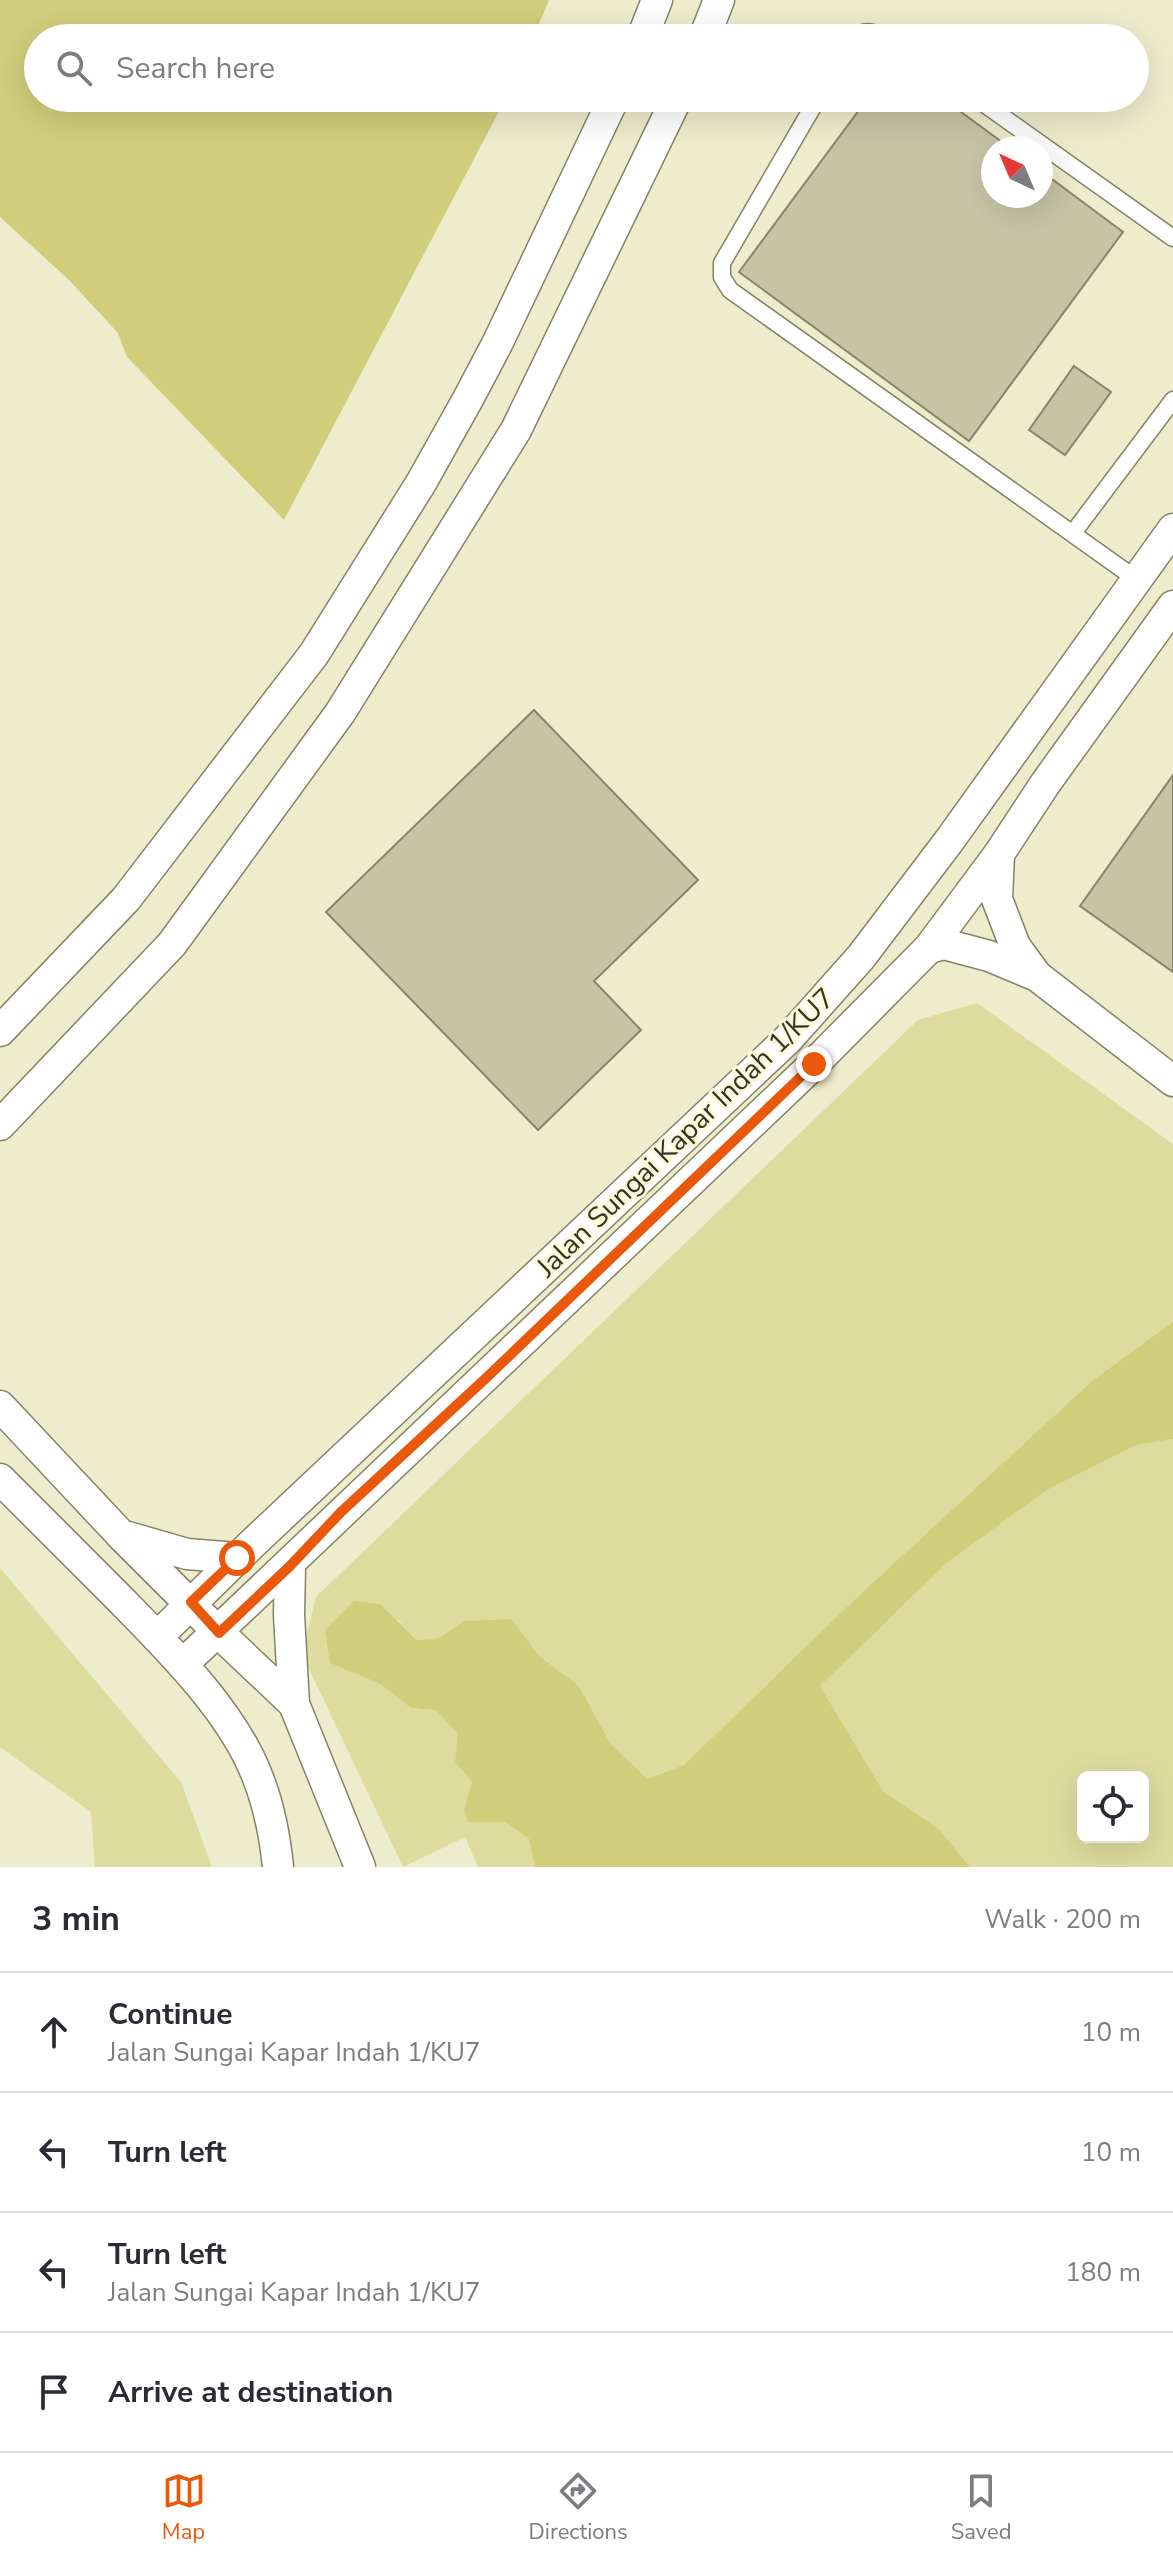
<!DOCTYPE html>
<meta charset="utf-8">
<style>
body{margin:0;font-family:"Nunito Sans",sans-serif;background:#f7f7f7;color:#2b2b33}
.controls{position:absolute;right:24px;bottom:24px;display:grid;overflow:hidden;border-radius:12px;box-shadow:0 8px 32px #0002}
.controls button{width:72px;height:72px;display:grid;place-items:center;padding:0;border:0;border-bottom:2px solid #e1e1e2;background:#fff;color:#2b2b33;font:40px sans-serif}
.compass{position:absolute;left:981px;top:136px;width:72px;height:72px;border-radius:50%;background:#fff;box-shadow:0 8px 32px #0002;rotate:316deg}
.stop{position:absolute;width:24px;height:24px;margin:-18px;border:6px solid #ea580c;border-radius:50%;background:#fff}
.stop.end{background:#ea580c;border-color:#fff;box-shadow:0 2px 8px #0008}
.list{margin:0;padding:0;list-style:none}
h2{display:flex;justify-content:space-between;align-items:center;height:104px;margin:0;padding:0 32px;font-size:34px}
h2 small{font-size:26px;font-weight:400;color:#7c7c81}
.list li{display:grid;grid-template-columns:52px 1fr auto;gap:24px;align-items:center;box-sizing:border-box;height:120px;padding:0 32px;border-top:2px solid #e1e1e2}
.list b{display:block;font-size:30px;white-space:nowrap}
.list p{margin:0;font-size:26px;white-space:nowrap;color:#7c7c81}
.list em{font-size:26px;font-style:normal;color:#7c7c81}
.icon{flex:none;width:44px;height:44px;fill:none;stroke:currentColor;stroke-width:2;stroke-linecap:round;stroke-linejoin:round}
.map{position:relative;flex:none;width:1173px;height:1867px;overflow:hidden}
.search{position:absolute;background:#fff;box-shadow:0 8px 32px #0002;left:24px;right:24px;top:24px;height:88px;display:flex;align-items:center;gap:20px;box-sizing:border-box;padding:0 28px;border-radius:44px;color:#7c7c81;font-size:30px}
.sheet{height:584px;background:#fff}
nav{display:flex;justify-content:space-around;align-items:center;box-sizing:border-box;height:112px;border-top:2px solid #e1e1e2;background:#fff;font-size:22px;color:#7c7c81}
nav a{display:grid;justify-items:center;gap:4px}
nav .on{color:#ea580c}
.map>svg:first-child{display:block}
.green{fill:#dddb9d;fill-rule:evenodd}
.water{fill:#d0cd7b}
.building{fill:#c5c4a5;stroke:#878669;stroke-width:2}
.lines{fill:none;stroke-linecap:round;stroke-linejoin:round}
.service-casing{stroke:#848365;stroke-width:19}
.minor-casing{stroke:#848365;stroke-width:33}
.service{stroke:#fff;stroke-width:16}
.minor{stroke:#fff;stroke-width:30}
.route{stroke:#ea580c;stroke-width:10}
.labels{text-anchor:middle;stroke-width:6;stroke-linejoin:round;paint-order:stroke}
.street-label{font-size:28px;fill:#323225;stroke:#fafad9}
</style>
<div class="map">
<svg width="1173" height="1867" viewBox="0 0 1173 1867">
<rect width="100%" height="100%" fill="#edeccc"/>
<g class="green">
<polygon points="977,1003 1173,1144 1173,1322 1093,1380 853,1601 684,1765 647,1779 610,1743 579,1686 538,1655 512,1619 464,1621 439,1638 417,1640 398,1620 330,1663 380,1684 411,1708 436,1710 459,1734 455,1762 472,1782 464,1810 467,1821 505,1822 529,1839 535,1867 478,1867 465,1837 403,1867 302,1654 316,1597 918,1020"/>
<path d="M1173,1439V1867H970L940,1830L883,1791L820,1686L948,1562L1047,1490L1136,1445ZM1083,1777H1143V1837H1083Z"/>
<polygon points="0,1568 181,1782 212,1867 95,1867 91,1812 0,1747"/>
</g>
<g class="water">
<polygon points="0,0 549,0 533,38 38,38 38,98 506,98 284,520 127,357 118,333 69,280 0,217"/>
<polygon points="1173,1322 1173,1439 1136,1445 1047,1490 948,1562 820,1686 883,1791 940,1830 970,1867 535,1867 529,1839 505,1822 467,1822 464,1810 472,1782 455,1762 458,1734 436,1710 411,1708 380,1684 330,1663 325,1630 354,1601 380,1604 417,1640 439,1638 464,1621 512,1619 538,1655 579,1686 610,1743 647,1779 684,1765 853,1601 1093,1380"/>
</g>
<g class="building">
<polygon points="868,98 942,98 1010,148 993,148 993,196 1041,196 1041,171 1123,232 969,441 739,272"/>
<polygon points="1074,366 1111,392 1065,455 1029,430"/>
<polygon points="534,710 698,880 594,981 641,1030 538,1130 326,912"/>
<polygon points="1173,775 1173,972 1080,906"/>
</g>
<g class="lines">
<defs>
<g id="service">
<path d="M856,38C864,28 876,33 886,38"/>
<polyline points="818,98 722,263 722,277 730,290 1136,579"/>
<polyline points="976,98 1173,238"/>
<polyline points="1073,533 1173,400"/>
</g>
<g id="minor">
<polyline points="642,38 657,0"/>
<polyline points="704,38 719,0"/>
<polyline points="999,854 997,899 1015,946 1037,976"/>
<polyline points="929,948 944,944 989,956 1037,976 1173,1081"/>
<polyline points="0,1031 126,899 314,654 421,483 468,399 498,342 614,98"/>
<polyline points="0,1125 172,944 340,713 516,430 677,98"/>
<polyline points="0,1406 122,1536 219,1633 294,1704 360,1867"/>
<path d="M0,1479C39,1518 78,1557 117,1596C166,1646 233,1711 258,1778C269,1806 275,1837 278,1867"/>
<polyline points="128,1537 187,1554 237,1558"/>
<polyline points="290,1566 289,1615 294,1704"/>
<polyline points="157,1637 253,1543 788,1039 861,957 949,841 1173,529"/>
<polyline points="183,1664 814,1064 929,948 999,854 1045,784 1173,606"/>
</g>
</defs>
<use href="#service" class="service-casing"/>
<use href="#minor" class="minor-casing"/>
<use href="#service" class="service"/>
<use href="#minor" class="minor"/>
</g>
<g class="lines">
<polyline class="route" points="237,1558 191,1602 219,1633 290,1566 341,1512 485,1379 814,1064"/>
</g>
<g class="labels">
<g class="street-label">
<text transform="translate(685 1132) rotate(-44)" y="10">Jalan Sungai Kapar Indah 1/KU7</text>
</g>
</g>
</svg>
<div class="controls">
<button><svg class="icon" aria-label="locate" viewBox="0 0 24 24"><circle cx="12" cy="12" r="6"/><path d="M12 2v4M12 18v4M2 12h4M18 12h4"/></svg></button>
</div>
<svg class="compass" viewBox="-18 -18 36 36"><path d="M0-13l5 13h-10z" fill="#e53935"/><path d="M0 13l5-13h-10z" fill="#7c7c81"/></svg>
<div class="stop" style="left:237px;top:1558px"></div>
<div class="stop end" style="left:814px;top:1064px"></div>
<div class="search"><svg class="icon" aria-label="search" viewBox="0 0 24 24"><circle cx="10" cy="10" r="6"/><path d="M15 15l6 6"/></svg>Search here</div>
</div>
<section class="sheet">
<h2>3 min<small>Walk · 200 m</small></h2>
<ul class="list">
<li><svg class="icon" aria-label="ahead" viewBox="0 0 24 24"><path d="M12 20V5M6 11l6-6 6 6"/></svg><div><b>Continue</b><p>Jalan Sungai Kapar Indah 1/KU7</p></div><em>10 m</em></li>
<li><svg class="icon" aria-label="left" viewBox="0 0 24 24"><path d="M17 20v-9H6M10 6l-5 5 5 5"/></svg><div><b>Turn left</b></div><em>10 m</em></li>
<li><svg class="icon" aria-label="left" viewBox="0 0 24 24"><path d="M17 20v-9H6M10 6l-5 5 5 5"/></svg><div><b>Turn left</b><p>Jalan Sungai Kapar Indah 1/KU7</p></div><em>180 m</em></li>
<li><svg class="icon" aria-label="arrive" viewBox="0 0 24 24"><path d="M6 21V4h12l-3 4 3 4H6"/></svg><div><b>Arrive at destination</b></div></li>
</ul>
</section>
<nav>
<a class="on"><svg class="icon" aria-label="map" viewBox="0 0 24 24"><path d="M3 6l6-2 6 2 6-2v14l-6 2-6-2-6 2zM9 4v14M15 6v14"/></svg>Map</a>
<a><svg class="icon" aria-label="directions" viewBox="0 0 24 24"><path d="M12 3l9 9-9 9-9-9zM9 14v-3h6M13 9l2 2-2 2"/></svg>Directions</a>
<a><svg class="icon" aria-label="saved" viewBox="0 0 24 24"><path d="M7 4h10v16l-5-4-5 4z"/></svg>Saved</a>
</nav>
